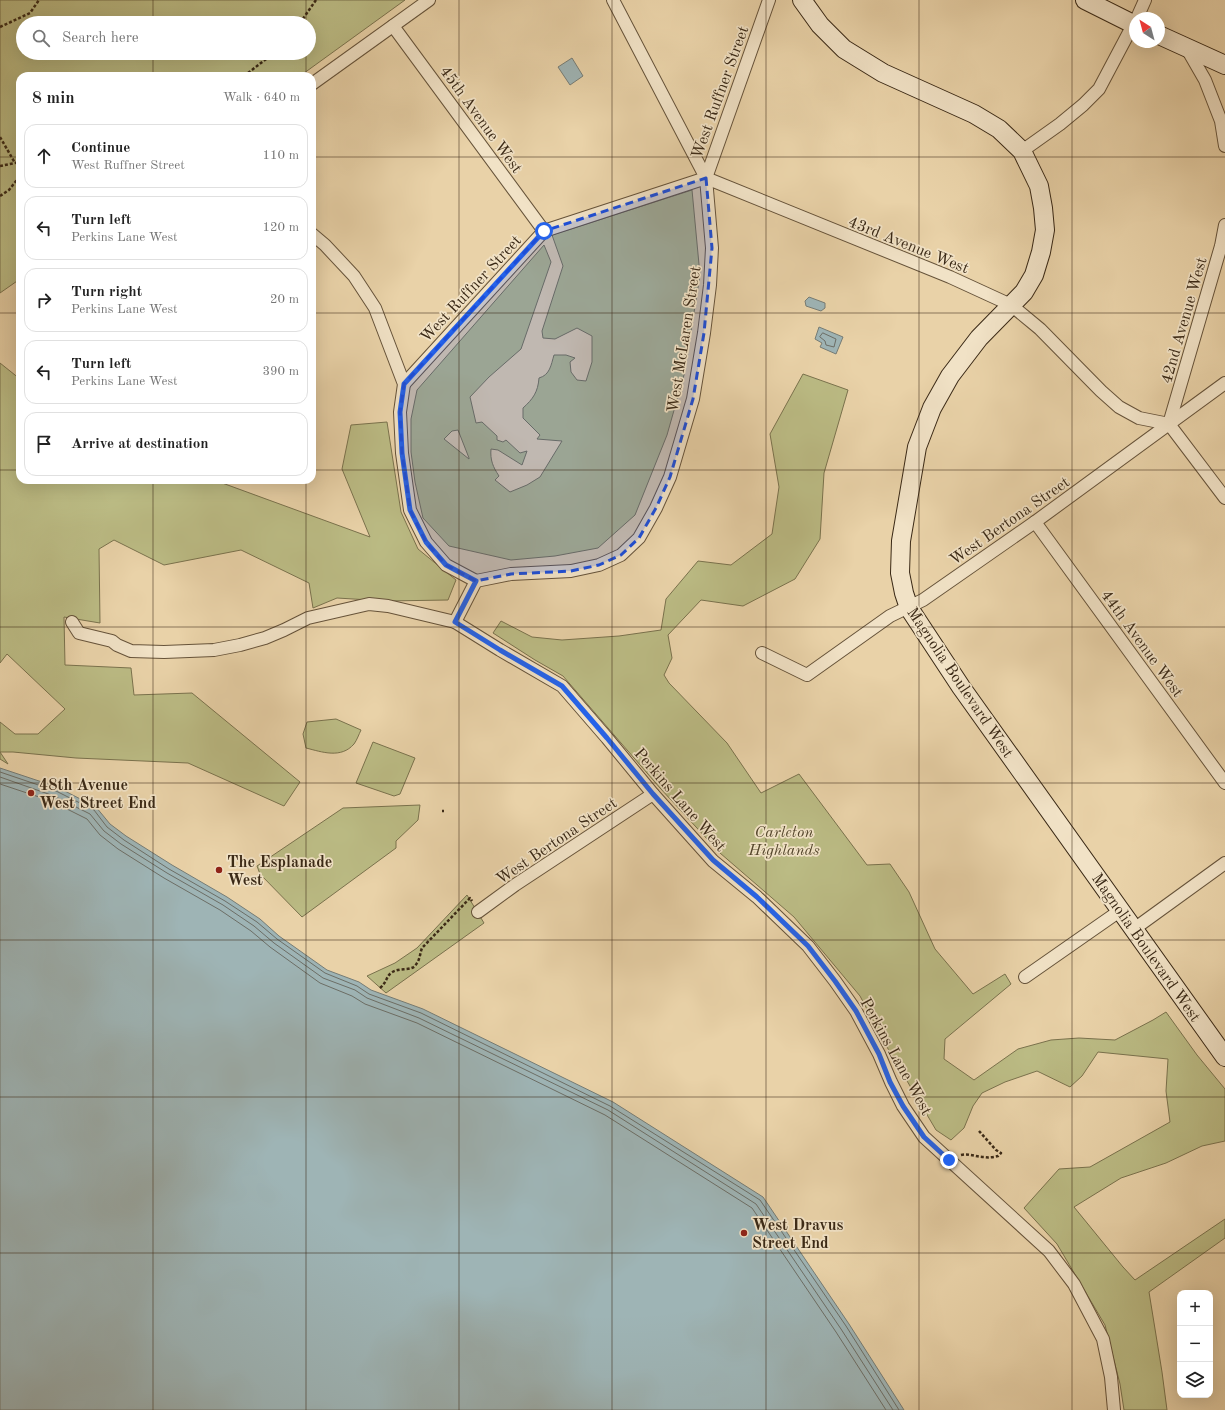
<!DOCTYPE html>
<meta charset="utf-8">
<style>
body{margin:0;font-family:"Old Standard TT",serif;background:#f2f2f2;color:#222}
.controls{position:absolute;right:12px;bottom:12px;display:grid;overflow:hidden;border-radius:8px;box-shadow:0 4px 16px #0002}
.controls button{width:36px;height:36px;display:grid;place-items:center;padding:0;border:0;border-bottom:1px solid #e0e0e0;background:#fff;color:#222;font:20px sans-serif}
.compass{position:absolute;left:1129px;top:12px;width:36px;height:36px;border-radius:50%;background:#fff;box-shadow:0 4px 16px #0002;rotate:324deg}
.stop{position:absolute;width:12px;height:12px;margin:-9px;border:3px solid #2563eb;border-radius:50%;background:#fff}
.stop.end{background:#2563eb;border-color:#fff;box-shadow:0 1px 4px #0008}
.list{margin:0;padding:0;list-style:none}
h2{display:flex;justify-content:space-between;align-items:center;height:52px;margin:0;padding:0 16px;font-size:17px}
h2 small{font-size:13px;font-weight:400;color:#767676}
.list li{display:grid;grid-template-columns:26px 1fr auto;gap:12px;align-items:center;box-sizing:border-box;height:64px;margin:0 8px 8px;padding:0 8px;border:1px solid #e0e0e0;border-radius:12px}
.list b{display:block;font-size:15px;white-space:nowrap}
.list p{margin:0;font-size:13px;white-space:nowrap;color:#767676}
.list em{font-size:13px;font-style:normal;color:#767676}
.icon{flex:none;width:22px;height:22px;fill:none;stroke:currentColor;stroke-width:2;stroke-linecap:round;stroke-linejoin:round}
.map{position:relative;flex:none;width:1225px;height:1410px;overflow:hidden}
.search{position:absolute;background:#fff;box-shadow:0 4px 16px #0002;left:16px;top:16px;width:300px;height:44px;display:flex;align-items:center;gap:10px;box-sizing:border-box;padding:0 14px;border-radius:22px;color:#767676;font-size:15px}
.panel{position:absolute;background:#fff;box-shadow:0 4px 16px #0002;left:16px;top:72px;width:300px;height:412px;border-radius:12px}
.map>svg:first-child{display:block}
.green{fill:#bbbb84;stroke:#7a724d;fill-rule:evenodd}
.water{fill:#9eb4b5;stroke:#767c75}
.lines{fill:none;stroke-linecap:round;stroke-linejoin:round}
.shore{stroke:#6c6e66;stroke-width:1}
.street-casing{stroke:#66533a;stroke-width:14}
.secondary-casing{stroke:#3a2916;stroke-width:20}
.path{stroke:#3a2916;stroke-width:2.5;stroke-dasharray:3 2;stroke-linecap:butt}
.street{stroke:#f1e2c6;stroke-width:12}
.secondary{stroke:#f1e2c6;stroke-width:18}
.route{stroke:#2563eb;stroke-width:5}
.marked{fill:#1d4ed8;fill-opacity:0.2;stroke:#1d4ed8;stroke-width:3;stroke-dasharray:8 5;stroke-linejoin:round}
.grid{fill:none;stroke:#3a2916;stroke-width:1;stroke-opacity:0.55}
.poi-dot{fill:#8f2418;stroke:#f1e2c6;stroke-width:1.5}
.labels{text-anchor:middle;stroke-width:3.5;stroke-linejoin:round;paint-order:stroke}
.street-label{font-size:16px;fill:#3a2916;stroke:#f1e2c6}
.poi-label{font-size:16px;font-weight:bold;fill:#3a2916;stroke:#f1e2c6;text-anchor:start}
.park-label{font-size:16px;font-style:italic;fill:#54462c;stroke:#f1e2c6}
</style>
<div class="map">
<svg width="1225" height="1410" viewBox="0 0 1225 1410">
<rect width="100%" height="100%" fill="#e9d2a8"/>
<filter id="stains"><feTurbulence type="fractalNoise" baseFrequency=".005" numOctaves="4"/><feColorMatrix values="0 0 0 0 .2 0 0 0 0 .09 0 0 0 0 .02 0 0 0 .5 -.17"/></filter>
<radialGradient id="worn" r=".72"><stop offset=".6" stop-color="#630" stop-opacity="0"/><stop offset="1" stop-color="#630" stop-opacity=".3"/></radialGradient>
<g class="green">
<path d="M0,0H405L300,76H20V279L0,293ZM23,23H309V53H23Z"/>
<path d="M692,190L700,275L684,375L667,435L635,515L598,548L555,556L511,560L449,546L423,518L415,482L411,452V419L417,390L544,245L551,262L521,349L489,377L470,397L476,423L482,422L497,436V440L503,442L506,440L520,453L527,451L522,465L498,450L491,449C490,460 493,467 499,476L495,480L510,492L527,485L540,477L562,441L537,439L540,435L523,418V408C533,399 538,392 539,378C550,375 551,365 554,355H566L575,358L570,362L571,372L577,380L586,381L592,362V336L577,328L555,339L543,338L542,331L563,266L552,235ZM458,430L469,458V459L444,439L452,431Z"/>
<polygon points="0,363 20,379 20,480 214,480 370,537 342,469 351,425 387,422 401,512 418,549 456,580 448,600 386,601 337,598 313,608 309,583 241,550 164,565 114,540 99,549 100,623 64,617 65,665 131,668 134,695 192,693 300,782 284,806 188,763 76,758 13,752 0,752 8,764 0,759 0,722 15,734 38,734 65,709 7,654 0,663"/>
<polygon points="803,374 848,390 824,473 820,539 795,579 743,606 701,600 668,635 672,658 664,675 669,683 727,743 761,793 799,774 867,865 890,864 909,892 935,949 973,994 1005,974 1011,984 945,1039 944,1059 974,1080 1018,1049 1051,1040 1079,1038 1115,1040 1153,1020 1166,1012 1197,1055 1225,1089 1225,1141 1202,1146 1166,1163 1121,1178 1074,1207 1123,1267 1135,1280 1225,1219 1225,1238 1149,1292 1162,1372 1167,1410 1124,1410 1120,1384 1105,1325 1057,1244 1024,1208 1059,1169 1090,1167 1170,1122 1166,1091 1168,1059 1098,1052 1082,1076 1070,1087 1037,1071 1005,1082 982,1093 973,1106 964,1128 951,1140 936,1130 887,1047 860,996 794,917 720,853 660,788 563,676 535,660 493,633 501,621 532,637 562,640 619,636 661,630 666,599 698,561 731,565 772,534 779,487 770,434"/>
<path d="M336,719L361,730C359,734 357,740 354,744C341,759 322,752 306,748L303,734L307,722Z"/>
<polygon points="373,742 415,758 400,794 394,796 356,783"/>
<polygon points="420,805 418,820 396,841 396,848 302,917 260,874 257,866 343,808"/>
<polygon points="467,895 484,923 386,993 367,976 395,963 417,948"/>
</g>
<g class="water">
<polygon points="572,58 583,76 570,85 558,67"/>
<polygon points="809,297 825,303 825,308 821,311 806,306 805,301"/>
<polygon points="819,327 843,337 836,354 820,347 822,343 815,339"/>
<polygon points="0,768 57,787 96,807 110,824 126,836 172,865 227,897 260,919 279,936 327,970 359,982 371,990 423,1009 613,1102 763,1197 849,1324 904,1410 0,1410"/>
</g>
<g class="lines">
<g class="shore">
<polygon points="823,333 836,339 834,347 826,345 825,341 820,337"/>
<polyline points="0,772 56,791 94,810 107,827 124,840 169,869 225,901 257,922 277,939 325,973 357,986 369,994 421,1013 610,1106 760,1200 846,1326 899,1410"/>
<polyline points="0,777 54,796 90,814 104,831 121,844 167,873 223,905 254,926 274,943 323,978 355,990 367,998 419,1018 608,1110 756,1204 841,1329 893,1410"/>
<polyline points="0,784 51,801 87,819 100,835 118,849 164,878 220,910 251,931 270,947 320,983 352,996 365,1004 417,1023 605,1115 752,1208 836,1332 886,1410"/>
</g>
<defs>
<g id="street">
<polyline points="613,0 706,178 950,277 1011,305 1040,329 1101,391 1119,407 1139,418 1169,424 1225,498"/>
<polyline points="1137,18 1145,0"/>
<polyline points="393,26 544,231"/>
<polyline points="1186,47 1205,80 1221,121 1225,146"/>
<polyline points="312,84 429,0"/>
<polyline points="1022,151 1060,124 1083,105 1099,89 1135,21"/>
<polyline points="312,234 325,245 354,276 375,308 404,384 400,412 402,453 410,510 426,542 446,565 476,581"/>
<polyline points="404,384 544,231 706,178 769,0"/>
<polyline points="1169,424 1221,246 1225,225"/>
<polyline points="1035,522 1225,783"/>
<polyline points="476,581 455,622 500,650 562,686 607,738 653,794 713,861 757,897 808,946 835,981 856,1011 879,1054 891,1082 903,1106 924,1137 1049,1251 1074,1284 1103,1339 1111,1377 1114,1410"/>
<polyline points="476,581 511,574 571,571 599,565 621,555 639,538 656,508 670,477 693,399 704,333 710,285 712,248 706,178"/>
<polyline points="72,622 79,633 112,641 117,645 131,651 164,652 214,650 240,645 265,638 284,630 308,618 369,604 388,606 455,622"/>
<polyline points="762,653 807,675 890,616 923,600 1035,522 1225,383"/>
<polyline points="478,912 515,885 653,794"/>
<polyline points="1134,929 1225,863"/>
<polyline points="1025,977 1121,910"/>
</g>
<g id="secondary">
<polyline points="802,0 820,25 844,49 883,73 974,114 999,129 1022,151 1039,186 1043,208 1045,230 1041,252 1034,275 1024,292 979,338 950,376 932,408 917,447 901,541 900,573 904,593 909,608 961,687 1225,1057"/>
<polyline points="1085,0 1135,25"/>
<polyline points="1159,35 1225,65"/>
</g>
</defs>
<use href="#street" class="street-casing"/>
<use href="#secondary" class="secondary-casing"/>
<g class="path">
<polyline points="300,23 316,0"/>
<polyline points="0,27 30,13 39,0"/>
<polyline points="244,76 274,53"/>
<polyline points="0,137 15,163"/>
<polyline points="0,166 20,162"/>
<polyline points="0,196 9,190 20,176"/>
<polyline points="442,811 444,811"/>
<path d="M380,988C387,982 386,977 391,973C400,966 412,973 417,963C420,959 420,953 422,948L470,898L472,901"/>
<path d="M961,1155C969,1153 976,1157 984,1157C989,1158 994,1157 998,1156L1001,1153L996,1150L979,1131"/>
</g>
<use href="#street" class="street"/>
<use href="#secondary" class="secondary"/>
</g>
<g class="lines">
<polyline class="route" points="544,231 404,384 400,412 402,453 410,510 426,542 446,565 476,581 455,622 500,650 562,686 607,738 653,794 713,860 757,897 808,946 835,981 856,1011 879,1054 890,1082 903,1106 924,1137 949,1160"/>
</g>
<path class="marked" d="M706,178L712,248L704,333L693,399L670,477L656,508L639,538L621,555L599,565L571,571L511,574L476,581L446,565L426,542L410,510L402,453L400,412L404,384L544,231Z"/>
<path class="grid" d="M153,0V23M306,0V23M459,0V1410M612,0V1410M766,0V1410M919,0V1410M1072,0V1410M153,53V76M306,53V76M0,157H20M312,157H1225M0,313H20M312,313H1225M0,470H20M312,470H1225M153,480V1410M306,480V1410M0,627H1225M0,783H1225M0,940H1225M0,1097H1225M0,1253H1225"/>
<g class="poi-dot">
<circle cx="31" cy="793" r="4"/>
<circle cx="219" cy="870" r="4"/>
<circle cx="744" cy="1233" r="4"/>
</g>
<g class="labels">
<g class="street-label">
<text transform="translate(719 92) rotate(-70)" y="6">West Ruffner Street</text>
<text transform="translate(482 119) rotate(54)" y="6">45th Avenue West</text>
<text transform="translate(909 244) rotate(22)" y="6">43rd Avenue West</text>
<text transform="translate(470 288) rotate(-47)" y="6">West Ruffner Street</text>
<text transform="translate(1183 320) rotate(-74)" y="6">42nd Avenue West</text>
<text transform="translate(683 339) rotate(-81)" y="6">West McLaren Street</text>
<text transform="translate(1009 520) rotate(-35)" y="6">West Bertona Street</text>
<text transform="translate(1143 643) rotate(54)" y="6">44th Avenue West</text>
<text transform="translate(961 682) rotate(56)" y="6">Magnolia Boulevard West</text>
<text transform="translate(681 799) rotate(49)" y="6">Perkins Lane West</text>
<text transform="translate(556 840) rotate(-34)" y="6">West Bertona Street</text>
<text transform="translate(1147 947) rotate(55)" y="6">Magnolia Boulevard West</text>
<text transform="translate(897 1056) rotate(61)" y="6">Perkins Lane West</text>
</g>
<g class="poi-label">
<text x="39" y="790">48th Avenue<tspan x="39" dy="18">West Street End</tspan></text>
<text x="227" y="867">The Esplanade<tspan x="227" dy="18">West</tspan></text>
<text x="752" y="1230">West Dravus<tspan x="752" dy="18">Street End</tspan></text>
</g>
<g class="park-label">
<text x="784" y="837">Carleton<tspan x="784" dy="18">Highlands</tspan></text>
</g>
</g>
<rect width="100%" height="100%" filter="url(#stains)"/>
<rect width="100%" height="100%" fill="url(#worn)"/>
</svg>
<div class="controls">
<button>+</button>
<button>−</button>
<button><svg class="icon" aria-label="layers" viewBox="0 0 24 24"><path d="M12 4l9 5-9 5-9-5zM3 14l9 5 9-5"/></svg></button>
</div>
<svg class="compass" viewBox="-18 -18 36 36"><path d="M0-13l5 13h-10z" fill="#e53935"/><path d="M0 13l5-13h-10z" fill="#767676"/></svg>
<div class="stop" style="left:544px;top:231px"></div>
<div class="stop end" style="left:949px;top:1160px"></div>
<div class="search"><svg class="icon" aria-label="search" viewBox="0 0 24 24"><circle cx="10" cy="10" r="6"/><path d="M15 15l6 6"/></svg>Search here</div>
<section class="panel">
<h2>8 min<small>Walk · 640 m</small></h2>
<ul class="list">
<li><svg class="icon" aria-label="ahead" viewBox="0 0 24 24"><path d="M12 20V5M6 11l6-6 6 6"/></svg><div><b>Continue</b><p>West Ruffner Street</p></div><em>110 m</em></li>
<li><svg class="icon" aria-label="left" viewBox="0 0 24 24"><path d="M17 20v-9H6M10 6l-5 5 5 5"/></svg><div><b>Turn left</b><p>Perkins Lane West</p></div><em>120 m</em></li>
<li><svg class="icon" aria-label="right" viewBox="0 0 24 24"><path d="M7 20v-9h11M14 6l5 5-5 5"/></svg><div><b>Turn right</b><p>Perkins Lane West</p></div><em>20 m</em></li>
<li><svg class="icon" aria-label="left" viewBox="0 0 24 24"><path d="M17 20v-9H6M10 6l-5 5 5 5"/></svg><div><b>Turn left</b><p>Perkins Lane West</p></div><em>390 m</em></li>
<li><svg class="icon" aria-label="arrive" viewBox="0 0 24 24"><path d="M6 21V4h12l-3 4 3 4H6"/></svg><div><b>Arrive at destination</b></div></li>
</ul>
</section>
</div>
